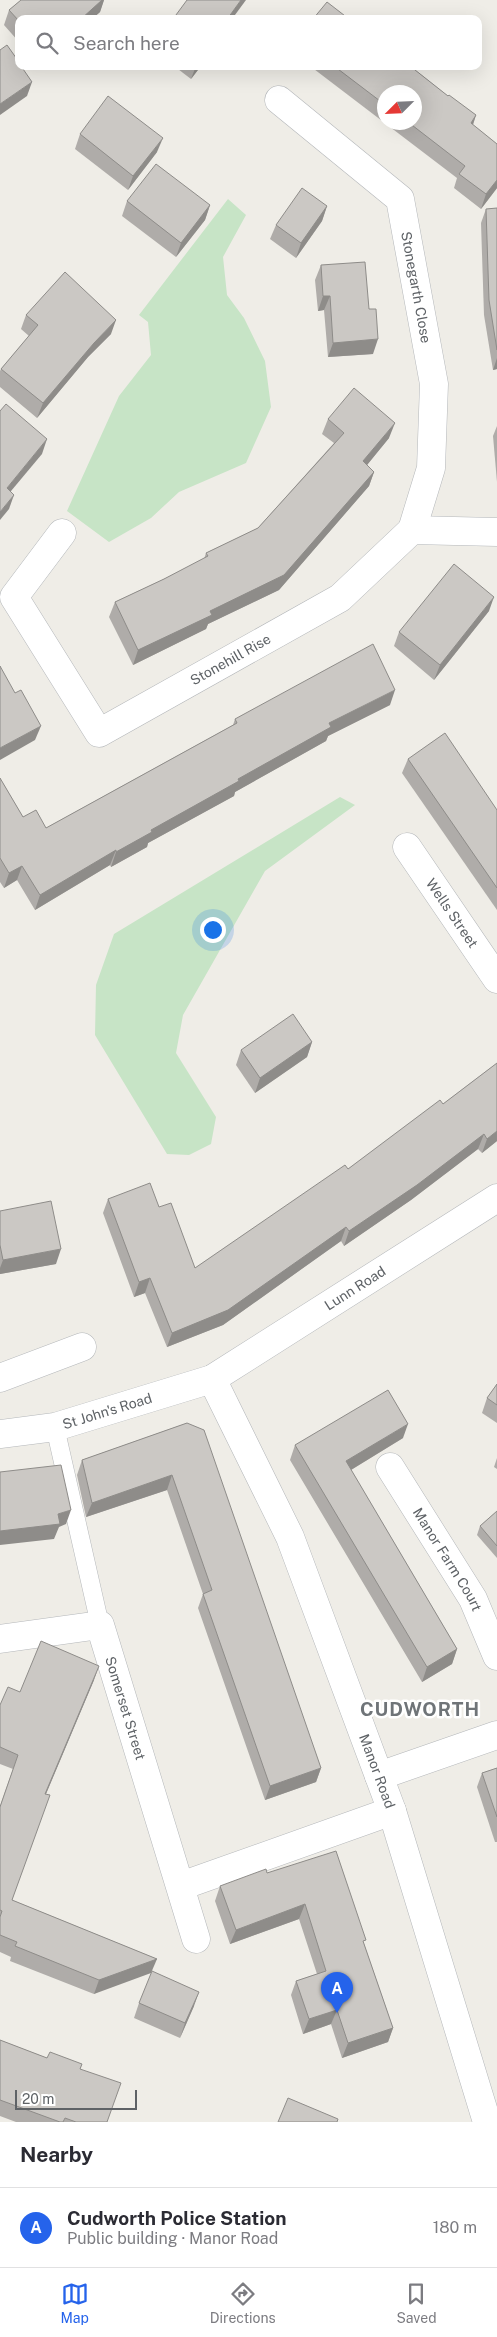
<!DOCTYPE html>
<meta charset="utf-8">
<style>
body{margin:0;font-family:"Public Sans",sans-serif;background:#f7f7f7;color:#2b2b33}
.compass{position:absolute;left:377px;top:85px;width:45px;height:45px;border-radius:50%;background:#fff;box-shadow:0 5px 20px #0002;rotate:246deg}
.scale{position:absolute;left:15px;bottom:12px;width:122px;box-sizing:border-box;padding-left:5px;border:2px solid #5e6266;border-top:0;font-size:14px;line-height:18px;white-space:nowrap;color:#5e6266;-webkit-text-stroke:4px #fff;paint-order:stroke}
.you{position:absolute;left:212px;top:929px;width:18px;height:18px;margin:-12px;border:4px solid #fff;border-radius:50%;background:#1a73e8;box-shadow:0 0 0 8px #1a73e833}
.badge{display:grid;place-items:center;width:32px;height:32px;border-radius:50%;background:#2563eb;color:#fff;font-size:16px;font-weight:700}
.pin{position:absolute;translate:-50% -41px;filter:drop-shadow(0 1px 2px #0008)}
.pin::after{content:'';position:absolute;top:26px;width:18px;height:15px;background:inherit;clip-path:polygon(0 0,100% 0,50% 100%)}
.list{margin:0;padding:0;list-style:none}
h2{display:flex;justify-content:space-between;align-items:center;height:65px;margin:0;padding:0 20px;font-size:21px}
h2 small{font-size:16px;font-weight:400;color:#7c7c81}
.list li{display:grid;grid-template-columns:32px 1fr auto;gap:15px;align-items:center;box-sizing:border-box;height:80px;padding:0 20px;border-top:1px solid #e1e1e2}
.list b{display:block;font-size:19px;white-space:nowrap}
.list p{margin:0;font-size:16px;white-space:nowrap;color:#7c7c81}
.list em{font-size:16px;font-style:normal;color:#7c7c81}
.icon{flex:none;width:28px;height:28px;fill:none;stroke:currentColor;stroke-width:2;stroke-linecap:round;stroke-linejoin:round}
.map{position:relative;flex:none;width:497px;height:2122px;overflow:hidden}
.search{position:absolute;background:#fff;box-shadow:0 5px 20px #0002;left:15px;right:15px;top:15px;height:55px;display:flex;align-items:center;gap:12px;box-sizing:border-box;padding:0 18px;border-radius:10px;color:#7c7c81;font-size:19px}
.sheet{height:145px;background:#fff}
nav{display:flex;justify-content:space-around;align-items:center;box-sizing:border-box;height:70px;border-top:1px solid #e1e1e2;background:#fff;font-size:14px;color:#7c7c81}
nav a{display:grid;justify-items:center;gap:2px}
nav .on{color:#2563eb}
.map>svg:first-child{display:block}
.green{fill:#c7e4c6}
.lines{fill:none;stroke-linecap:round;stroke-linejoin:round}
.service-casing{stroke:#b4b7ba;stroke-width:19}
.minor-casing{stroke:#b4b7ba;stroke-width:29}
.tertiary-casing{stroke:#b4b7ba;stroke-width:29}
.service{stroke:#fff;stroke-width:18}
.minor{stroke:#fff;stroke-width:28}
.tertiary{stroke:#fff;stroke-width:28}
.wall{fill:#afaca9;fill-rule:evenodd}
.shaded-wall{fill:#8e8c89}
.building{fill:#cbc8c4;stroke:#8e8c89}
.labels{text-anchor:middle;stroke-width:5;stroke-linejoin:round;paint-order:stroke}
.street-label{font-size:14px;fill:#5e6266;stroke:#fff}
.district-label{font-size:19px;font-weight:bold;letter-spacing:1px;fill:#6f7478;stroke:#fff}
</style>
<div class="map">
<svg width="497" height="2122" viewBox="0 0 497 2122">
<rect width="100%" height="100%" fill="#efede7"/>
<g class="green">
<polygon points="228,199 246,215 223,257 227,295 244,318 265,361 271,407 246,463 179,492 151,518 109,542 67,511 119,396 151,355 148,322 139,315"/>
<polygon points="340,797 355,805 265,871 183,1015 176,1053 216,1117 211,1144 189,1155 167,1154 95,1035 96,985 114,934"/>
</g>
<g class="lines">
<defs>
<polyline id="service" points="55,1427 100,1625"/>
<g id="minor">
<path id="s1" d="M279,100L400,199L434,384L431,468L412,530"/>
<path id="s2" d="M62,533L14,597L99,733L340,598L412,530L497,532"/>
<path id="s3" d="M407,847L497,979"/>
<polyline points="0,1378 82,1347"/>
<path id="s4" d="M212,1379L290,1537L392,1811L487,2122"/>
<path id="s5" d="M390,1467L473,1599L497,1656"/>
<path id="s6" d="M0,1639L100,1625L196,1939"/>
<polyline points="379,1776 497,1735"/>
<polyline points="181,1886 392,1811"/>
</g>
<g id="tertiary">
<path id="s7" d="M0,1434L55,1427L212,1379L497,1198"/>
</g>
</defs>
<use href="#service" class="service-casing"/>
<use href="#minor" class="minor-casing"/>
<use href="#tertiary" class="tertiary-casing"/>
<use href="#service" class="service"/>
<use href="#minor" class="minor"/>
<use href="#tertiary" class="tertiary"/>
</g>
<g class="wall">
<polygon points="21,0 104,0 100,12 92,19 19,19 19,42 4,25 9,10"/>
<polygon points="174,66 201,66 191,79"/>
<path d="M310,66H410L448,96L476,115L473,125L497,144V188L481,209L454,188L457,178ZM384,92L414,122H384Z"/>
<polygon points="80,134 157,152 128,190 75,149"/>
<polygon points="127,201 210,205 205,220 176,257 122,216"/>
<polygon points="327,206 322,221 296,258 270,239 276,225"/>
<polygon points="497,208 497,369 493,370 484,315 481,223 486,209"/>
<polygon points="321,265 369,309 373,354 328,357 324,310 318,311 315,280"/>
<polygon points="26,315 111,334 88,357 37,418 0,387 0,371 1,369 29,336 21,329"/>
<polygon points="328,419 389,438 367,465 374,472 369,486 279,590 208,624 206,629 133,665 109,617 115,602 164,579 204,559 206,553 258,528 334,443 322,434"/>
<polygon points="497,426 497,482 493,436"/>
<polygon points="489,611 434,680 394,646 399,632"/>
<polygon points="390,705 328,736 326,741 235,792 234,796 148,843 147,847 111,867 110,865 35,910 17,880 4,888 0,882 0,778 23,817 46,828 233,725 235,719"/>
<polygon points="408,759 497,810 497,910 402,773"/>
<polygon points="312,1042 307,1057 255,1093 236,1065 241,1050"/>
<polygon points="497,1063 497,1141 482,1153 478,1149 411,1200 344,1246 341,1241 223,1325 167,1347 145,1293 134,1297 103,1213 108,1199 159,1207 195,1268 348,1169 443,1104"/>
<polygon points="0,1211 56,1264 0,1274"/>
<polygon points="497,1384 497,1423 482,1413 487,1398"/>
<polygon points="187,1423 321,1768 316,1782 265,1800 198,1608 203,1594 167,1490 86,1517 77,1475 82,1460"/>
<polygon points="403,1438 351,1470 457,1649 452,1664 422,1682 290,1460 295,1445"/>
<polygon points="497,1458 497,1469 494,1467"/>
<polygon points="497,1511 497,1558 477,1535 480,1526"/>
<polygon points="94,1680 46,1794 12,1900 157,1959 94,1994 10,1961 11,1957 0,1952 0,1806 13,1769 0,1764 0,1705 20,1692"/>
<polygon points="497,1768 497,1842 495,1842 477,1787 482,1773"/>
<polygon points="267,1873 364,1944 393,2028 388,2042 342,2058 331,2024 303,2034 291,1995 296,1981 317,1974 299,1919 230,1944 215,1901 220,1886"/>
<polygon points="139,2003 194,2006 180,2038 134,2018"/>
<polygon points="0,2040 47,2058 82,2064 80,2069 107,2122 16,2122 0,2116"/>
</g>
<g class="shaded-wall">
<polygon points="102,0 104,0 100,12 92,19 81,19"/>
<polygon points="241,0 246,0 232,19 227,19"/>
<polygon points="196,66 201,66 191,79"/>
<polygon points="32,82 27,96 0,115 0,104"/>
<polygon points="476,115 471,130 471,123"/>
<polygon points="163,138 157,152 128,190 133,176"/>
<polygon points="497,180 497,188 481,209 486,194"/>
<polygon points="210,205 205,220 176,257 181,243"/>
<polygon points="327,206 322,221 296,258 301,243"/>
<polygon points="323,296 330,296 324,310 318,311"/>
<polygon points="116,320 111,334 88,357 37,418 43,403 94,343"/>
<polygon points="378,339 373,354 328,357 333,343"/>
<polygon points="497,358 497,369 493,370"/>
<polygon points="395,423 389,438 358,476 363,461"/>
<polygon points="47,439 42,454 1,503 7,488"/>
<polygon points="374,472 369,486 279,590 208,624 206,629 133,665 138,650 210,611"/>
<polygon points="14,495 9,509 0,520 0,512"/>
<polygon points="494,597 489,611 434,680 440,665"/>
<polygon points="395,690 390,705 328,736 326,741 235,792 234,796 148,843 147,847 111,867 116,852 151,830 329,723"/>
<polygon points="41,726 35,740 0,760 0,748"/>
<polygon points="116,850 110,865 35,910 40,895"/>
<polygon points="22,866 17,880 4,888 9,873"/>
<polygon points="312,1042 307,1057 255,1093 260,1078"/>
<polygon points="497,1131 497,1141 482,1153 487,1139"/>
<polygon points="484,1134 478,1149 411,1200 344,1246 349,1231"/>
<polygon points="346,1227 341,1241 223,1325 167,1347 172,1333"/>
<polygon points="61,1249 56,1264 0,1274 0,1268 3,1260"/>
<polygon points="150,1278 145,1293 134,1297 139,1282"/>
<polygon points="408,1424 403,1438 341,1476 346,1461"/>
<polygon points="172,1475 167,1490 86,1517 92,1503"/>
<polygon points="71,1510 66,1524 59,1527 54,1539 0,1545 0,1531"/>
<polygon points="457,1649 452,1664 422,1682 427,1667"/>
<polygon points="99,1666 94,1680 40,1808 45,1794"/>
<polygon points="321,1768 316,1782 265,1800 270,1786"/>
<polygon points="305,1904 299,1919 230,1944 236,1930"/>
<polygon points="157,1959 151,1973 94,1994 99,1980"/>
<polygon points="199,1992 194,2006 180,2038 185,2023"/>
<polygon points="337,2010 331,2024 303,2034 309,2019"/>
<polygon points="393,2028 388,2042 342,2058 348,2043"/>
</g>
<g class="building">
<polygon points="21,0 102,0 81,19 71,19 67,15 63,19 19,19 19,21 9,10"/>
<polygon points="187,0 241,0 228,18 229,19 173,19"/>
<polygon points="327,2 349,19 313,19"/>
<polygon points="7,45 19,62 19,66 21,66 32,82 0,104 0,50"/>
<polygon points="334,66 410,66 448,96 449,95 476,115 471,123 497,144 497,180 486,194 459,174 465,166 408,122 414,122 414,92 384,92 384,104"/>
<polygon points="108,96 163,138 133,176 80,134"/>
<polygon points="156,164 210,205 181,243 127,201"/>
<polygon points="302,188 327,206 301,243 276,225"/>
<polygon points="497,208 497,350 489,300 486,209"/>
<polygon points="365,262 369,309 376,309 378,339 333,343 330,296 323,296 321,265"/>
<polygon points="65,272 116,320 94,343 43,403 1,369 38,325 26,315"/>
<polygon points="354,388 395,423 363,461 374,472 284,575 210,611 212,615 138,650 115,602 164,579 208,556 206,553 258,528 344,433 328,419"/>
<polygon points="6,404 47,439 7,488 14,495 0,512 0,411"/>
<polygon points="454,564 494,597 440,665 399,632"/>
<polygon points="373,644 395,690 329,723 331,727 238,779 239,781 151,830 152,832 116,852 116,850 40,895 22,866 9,873 0,858 0,778 23,817 36,810 46,828 237,723 235,719"/>
<polygon points="0,666 15,693 21,690 41,726 0,748"/>
<polygon points="445,733 497,810 497,888 408,759"/>
<polygon points="293,1014 312,1042 260,1078 241,1050"/>
<polygon points="497,1063 497,1131 487,1139 484,1134 417,1185 349,1231 346,1227 228,1310 172,1333 150,1278 139,1282 108,1199 150,1183 159,1207 171,1203 195,1268 345,1165 348,1169 440,1100 443,1104"/>
<polygon points="51,1201 61,1249 3,1260 0,1245 0,1211"/>
<polygon points="497,1384 497,1405 487,1398"/>
<polygon points="388,1390 408,1424 346,1461 457,1649 427,1667 295,1445"/>
<polygon points="187,1423 204,1430 321,1768 270,1786 203,1594 212,1590 172,1475 92,1503 82,1460"/>
<polygon points="61,1465 71,1510 58,1514 60,1524 0,1531 0,1472"/>
<polygon points="497,1511 497,1546 480,1526"/>
<polygon points="41,1641 99,1666 45,1794 50,1795 12,1900 157,1959 99,1980 15,1946 17,1942 0,1935 0,1917 2,1911 0,1910 0,1807 18,1755 0,1747 0,1705 8,1687 20,1692"/>
<polygon points="497,1768 497,1817 482,1773"/>
<polygon points="336,1851 366,1940 363,1941 393,2028 348,2043 337,2010 309,2019 296,1981 326,1971 305,1904 236,1930 220,1886 266,1869 267,1873"/>
<polygon points="152,1971 199,1992 185,2023 139,2003"/>
<polygon points="0,2040 47,2058 50,2052 82,2064 80,2069 121,2083 107,2122 76,2122 65,2118 63,2122 60,2122 0,2100"/>
<polygon points="288,2098 338,2119 337,2122 278,2122"/>
</g>
<g class="labels">
<g class="street-label">
<text dy="5" stroke="none"><textPath href="#s1" startOffset="246">Stonegarth Close</textPath></text>
<text dy="5" stroke="none"><textPath href="#s2" startOffset="391">Stonehill Rise</textPath></text>
<text dy="5" stroke="none"><textPath href="#s3" startOffset="80">Wells Street</textPath></text>
<text dy="5" stroke="none"><textPath href="#s7" startOffset="389">Lunn Road</textPath></text>
<text dy="5" stroke="none"><textPath href="#s7" startOffset="110">St John's Road</textPath></text>
<text dy="5" stroke="none"><textPath href="#s5" startOffset="109">Manor Farm Court</textPath></text>
<text dy="5" stroke="none"><textPath href="#s6" startOffset="188">Somerset Street</textPath></text>
<text dy="5" stroke="none"><textPath href="#s4" startOffset="426">Manor Road</textPath></text>
</g>
<g class="district-label">
<text x="420" y="1716">CUDWORTH</text>
</g>
</g>
</svg>
<svg class="compass" viewBox="-18 -18 36 36"><path d="M0-13l5 13h-10z" fill="#e53935"/><path d="M0 13l5-13h-10z" fill="#7c7c81"/></svg>
<div class="scale">20 m</div>
<div class="you"></div>
<div class="pin badge" style="left:337px;top:2013px">A</div>
<div class="search"><svg class="icon" aria-label="search" viewBox="0 0 24 24"><circle cx="10" cy="10" r="6"/><path d="M15 15l6 6"/></svg>Search here</div>
</div>
<section class="sheet">
<h2>Nearby<small></small></h2>
<ul class="list">
<li><span class="badge">A</span><div><b>Cudworth Police Station</b><p>Public building · Manor Road</p></div><em>180 m</em></li>
</ul>
</section>
<nav>
<a class="on"><svg class="icon" aria-label="map" viewBox="0 0 24 24"><path d="M3 6l6-2 6 2 6-2v14l-6 2-6-2-6 2zM9 4v14M15 6v14"/></svg>Map</a>
<a><svg class="icon" aria-label="directions" viewBox="0 0 24 24"><path d="M12 3l9 9-9 9-9-9zM9 14v-3h6M13 9l2 2-2 2"/></svg>Directions</a>
<a><svg class="icon" aria-label="saved" viewBox="0 0 24 24"><path d="M7 4h10v16l-5-4-5 4z"/></svg>Saved</a>
</nav>
